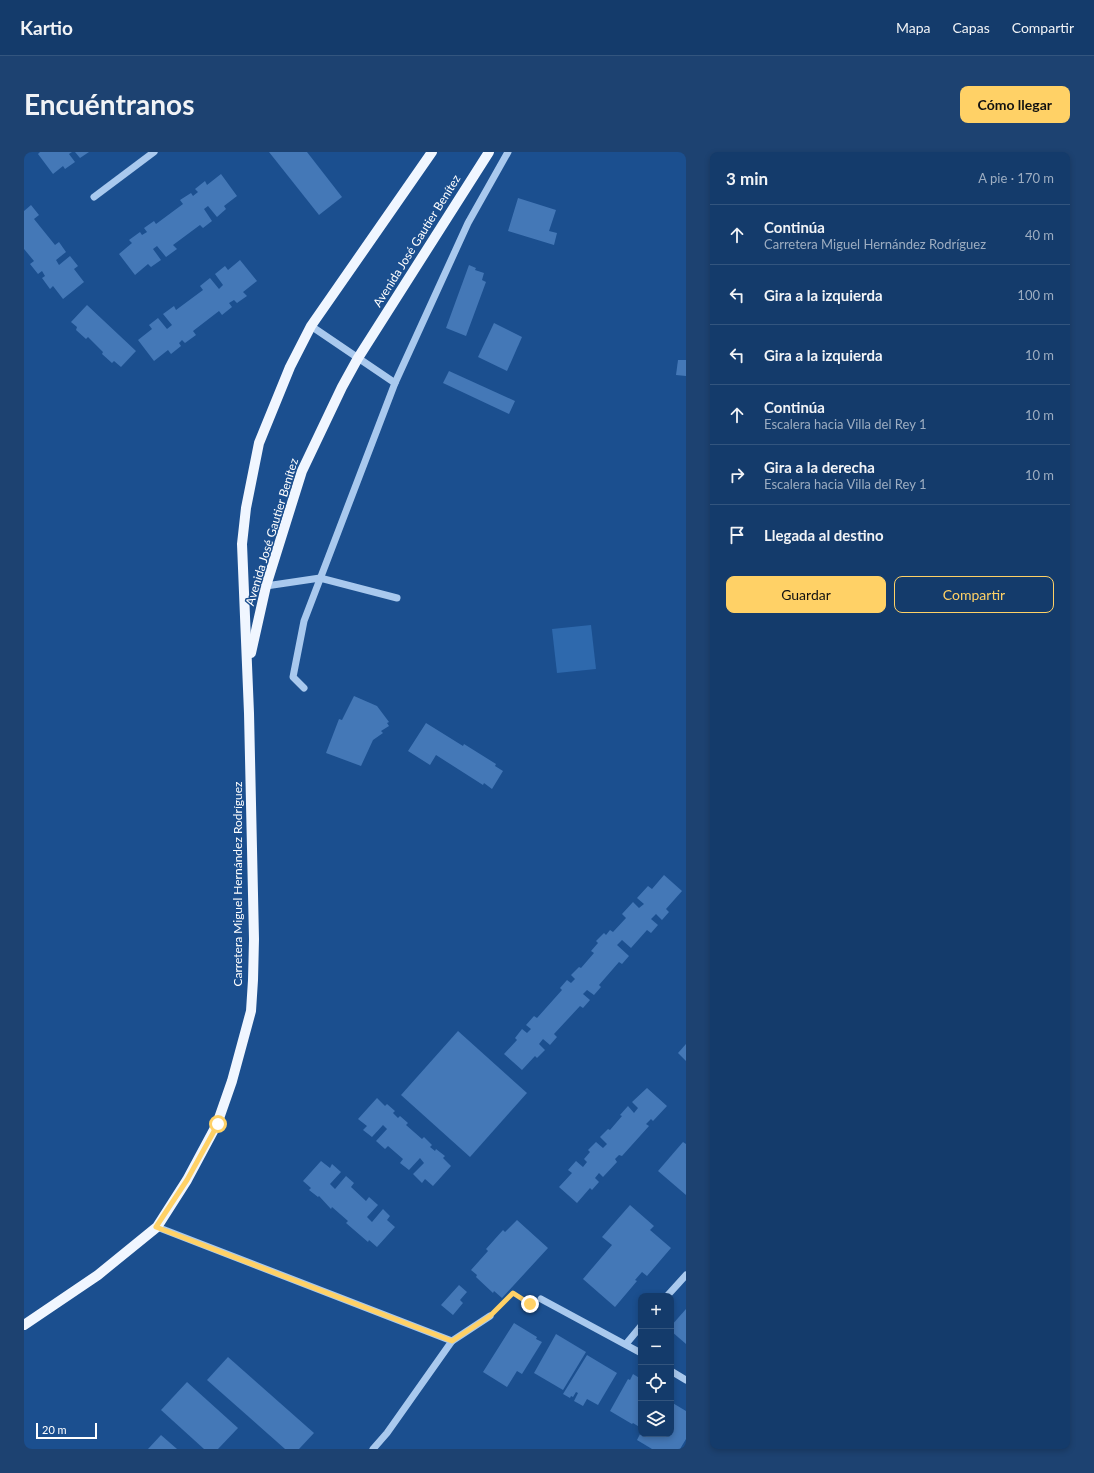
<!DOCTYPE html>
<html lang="es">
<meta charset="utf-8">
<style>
body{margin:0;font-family:Lato,sans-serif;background:#1d4271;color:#f1f3f6}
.controls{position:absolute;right:12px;bottom:12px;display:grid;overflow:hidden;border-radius:8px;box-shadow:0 2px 6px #0003}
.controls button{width:36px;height:36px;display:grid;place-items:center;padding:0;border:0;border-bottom:1px solid #33557e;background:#143b6b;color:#f1f3f6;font:20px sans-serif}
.scale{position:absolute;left:12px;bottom:10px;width:61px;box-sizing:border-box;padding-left:4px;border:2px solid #fff;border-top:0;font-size:11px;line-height:14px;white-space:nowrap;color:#fff;-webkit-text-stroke:3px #1b4f8f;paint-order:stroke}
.stop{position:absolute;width:12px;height:12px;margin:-9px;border:3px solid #ffd166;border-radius:50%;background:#fff}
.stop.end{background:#ffd166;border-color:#fff;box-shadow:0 1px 4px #0008}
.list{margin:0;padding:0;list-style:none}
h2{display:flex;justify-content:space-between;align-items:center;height:52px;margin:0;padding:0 16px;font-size:17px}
h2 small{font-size:13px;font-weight:400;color:#9dadc1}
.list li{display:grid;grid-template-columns:26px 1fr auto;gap:12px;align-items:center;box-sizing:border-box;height:60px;padding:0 16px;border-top:1px solid #33557e}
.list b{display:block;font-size:15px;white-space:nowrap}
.list p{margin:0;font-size:13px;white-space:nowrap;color:#9dadc1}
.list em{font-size:13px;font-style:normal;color:#9dadc1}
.actions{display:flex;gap:8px;padding:12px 16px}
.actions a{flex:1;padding:9px 0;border:1px solid #ffd166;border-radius:8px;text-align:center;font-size:14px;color:#ffd166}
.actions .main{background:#ffd166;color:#111}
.icon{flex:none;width:22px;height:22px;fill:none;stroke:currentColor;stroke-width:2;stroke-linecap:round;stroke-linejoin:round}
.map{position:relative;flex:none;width:662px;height:1297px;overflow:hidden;border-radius:8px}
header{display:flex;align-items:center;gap:24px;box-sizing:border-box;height:56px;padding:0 20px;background:#143b6b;border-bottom:1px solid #33557e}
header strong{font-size:19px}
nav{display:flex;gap:22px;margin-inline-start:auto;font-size:14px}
.intro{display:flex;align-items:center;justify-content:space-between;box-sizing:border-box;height:96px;padding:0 24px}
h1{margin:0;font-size:28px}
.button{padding:10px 18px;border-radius:8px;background:#ffd166;color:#111;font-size:14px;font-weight:700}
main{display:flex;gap:24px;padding:0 24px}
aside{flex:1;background:#143b6b;border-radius:8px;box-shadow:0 2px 6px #0003}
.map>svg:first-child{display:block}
.green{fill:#2e69ad}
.building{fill:#4478b7}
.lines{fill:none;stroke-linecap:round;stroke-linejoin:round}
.path{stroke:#a9c9ee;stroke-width:2.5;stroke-dasharray:2 3;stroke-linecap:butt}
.minor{stroke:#a9c9ee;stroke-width:7}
.major{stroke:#f0f6ff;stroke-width:10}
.route{stroke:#ffd166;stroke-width:5}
.labels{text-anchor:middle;stroke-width:3;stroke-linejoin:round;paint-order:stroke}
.street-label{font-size:12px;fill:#fff;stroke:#1b4f8f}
</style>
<header>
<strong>Kartio</strong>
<nav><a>Mapa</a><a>Capas</a><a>Compartir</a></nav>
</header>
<div class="intro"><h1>Encuéntranos</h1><a class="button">Cómo llegar</a></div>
<main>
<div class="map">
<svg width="662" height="1297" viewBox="0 0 662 1297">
<rect width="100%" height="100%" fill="#1b4f8f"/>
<polygon class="green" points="567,473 572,517 533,521 528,477"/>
<g class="building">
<polygon points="16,0 48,0 45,2 51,10 41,17 39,14 29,22 14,2"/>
<polygon points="51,0 65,0 56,6"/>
<polygon points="245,0 283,0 318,45 295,63"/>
<polygon points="197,22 213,44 200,54 202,57 193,65 184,54 180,57 188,69 179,76 176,73 149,93 153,97 142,105 133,94 129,97 137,108 127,115 124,112 111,123 95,102 108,91 105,88 116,80 118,83 123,80 120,76 130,69 132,72 159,52 156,48 167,41 169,44 174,40 171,37 181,29 183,33"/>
<polygon points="494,46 532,58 525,79 533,81 530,93 484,79"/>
<polygon points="7,53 15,63 10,67 31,93 35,90 42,100 32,108 35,113 46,104 54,114 50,117 60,130 39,147 29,134 26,137 18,126 21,124 18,119 14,122 6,112 10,109 0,97 0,59"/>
<polygon points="216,108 233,129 219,140 223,144 213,151 210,148 205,151 208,155 198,163 195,159 169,179 172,183 161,191 158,188 155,191 157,194 147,202 144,198 130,209 114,188 128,177 125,173 134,166 143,177 148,173 139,162 150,154 152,158 179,138 176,134 186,126 195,137 199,133 191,122 201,114 204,118"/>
<polygon points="445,113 452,116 451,118 460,121 458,128 462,130 442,184 422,176"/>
<polygon points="63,153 112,199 97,215 90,209 88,211 78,202 79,200 64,185 62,187 52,178 53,175 47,170"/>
<polygon points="470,171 498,185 483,219 454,205"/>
<polygon points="654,208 662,208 662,224 652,223"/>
<polygon points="425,219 491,249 485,262 419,231"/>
<polygon points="330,544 353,554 365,570 363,571 365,574 357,579 359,581 349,588 337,614 302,601 315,567 318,568"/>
<polygon points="402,571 439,594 440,592 472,612 471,614 479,619 468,637 460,631 459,633 412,603 406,613 384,599"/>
<polygon points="640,723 658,739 642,757 645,760 638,768 632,762 627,767 634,773 627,781 623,778 607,796 598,788 593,793 605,804 598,812 595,810 575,833 577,835 570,843 563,838 559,842 566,848 559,856 556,854 530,882 533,885 526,893 519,887 515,892 521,898 513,906 511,904 498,918 480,902 493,888 491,886 498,877 503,881 507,877 502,873 510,864 513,866 538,838 536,836 543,828 547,831 551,827 547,823 555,815 557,816 570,801 567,799 574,791 572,789 580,781 582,783 586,778 589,780 602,766 598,762 609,750 615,756 620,752 613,746 624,734 628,737"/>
<polygon points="434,879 503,941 446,1005 377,943"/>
<polygon points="662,892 662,909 654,901"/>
<polygon points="623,936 643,954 629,969 627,967 622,972 625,974 598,1004 595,1003 591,1007 593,1010 579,1025 575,1021 571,1026 575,1030 568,1038 566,1036 553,1051 535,1035 548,1021 544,1018 552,1009 559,1015 563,1010 560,1007 566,1000 564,998 572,990 579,996 583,992 576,985 584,977 586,978 598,964 596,963 604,954 610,961 614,956 608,950"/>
<polygon points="353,946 361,954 363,952 371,959 369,961 374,966 376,964 384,971 382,973 398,987 400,985 408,993 406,995 411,999 412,997 421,1004 419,1006 427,1014 409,1034 401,1027 398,1031 389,1022 400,1011 396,1006 385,1018 376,1011 379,1007 364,994 361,997 352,989 363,977 359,973 348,985 339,978 343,974 334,967"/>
<polygon points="659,990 662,992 662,1043 634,1019"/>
<polygon points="297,1009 306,1016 308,1012 317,1020 306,1032 311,1037 322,1024 330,1031 327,1035 342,1049 345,1045 354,1053 343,1065 348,1070 359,1057 366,1064 363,1068 371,1075 353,1095 345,1088 344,1090 322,1071 324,1069 308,1055 307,1057 295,1044 294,1045 285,1038 287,1036 279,1029"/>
<polygon points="606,1053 630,1074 626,1078 647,1096 623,1124 618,1120 611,1128 613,1129 591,1155 559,1127 588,1093 578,1085"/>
<polygon points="493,1068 524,1096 478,1146 470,1139 469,1141 452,1125 453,1123 447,1118 464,1099 462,1097 479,1078 481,1080"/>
<polygon points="435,1133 443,1140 436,1148 439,1151 429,1163 417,1153"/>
<polygon points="662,1157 662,1192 647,1179 647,1174"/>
<polygon points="490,1171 513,1185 512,1187 518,1190 498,1222 493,1219 483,1235 459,1220"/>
<polygon points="532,1182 562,1200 539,1238 510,1221"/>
<polygon points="563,1203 593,1221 574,1253 563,1247 559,1254 550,1249 554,1241 552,1240 549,1245 547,1244 546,1246 539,1242"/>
<polygon points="204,1205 290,1281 275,1297 261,1297 183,1228"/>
<polygon points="609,1222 617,1227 617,1276 609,1271 608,1272 586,1259 604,1227 606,1228"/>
<polygon points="163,1230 214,1276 194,1297 180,1297 137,1258"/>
<polygon points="647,1250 662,1259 662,1287 656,1297 628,1297 613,1288 616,1282 647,1282"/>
<polygon points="137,1283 153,1297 124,1297"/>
</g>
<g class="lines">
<polyline class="path" points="475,1156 489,1141 504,1151"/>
<g class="minor">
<polyline points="70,45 130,0"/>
<polyline points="287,174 371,231"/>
<polyline points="242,434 296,426 373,446"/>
<polyline points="280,536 269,525 280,469 371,231 444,71 484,0"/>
<polyline points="133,1075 428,1189 466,1164"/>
<polyline points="643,1144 662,1123"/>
<polyline points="517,1147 617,1201"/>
<polyline points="602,1192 617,1174"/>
<polyline points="647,1219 662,1228"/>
<polyline points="349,1297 363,1281 428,1189"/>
</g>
<g class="major">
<polyline points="227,501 242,434 278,319 318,235 334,206 465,0"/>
<polyline points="0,1173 74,1123 133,1075 163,1028 193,972 208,929 227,859 229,828 230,787 225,561 218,392 222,356 235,291 266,215 287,174 408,0"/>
</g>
</g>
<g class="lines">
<polyline class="route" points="194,972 163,1028 132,1075 428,1189 466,1164 489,1141 506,1152"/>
</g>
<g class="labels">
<g class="street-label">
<text transform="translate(393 89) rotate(-58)" y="4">Avenida José Gautier Benítez</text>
<text transform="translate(248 380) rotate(-73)" y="4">Avenida José Gautier Benítez</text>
<text transform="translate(214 732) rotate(-90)" y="4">Carretera Miguel Hernández Rodríguez</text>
</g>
</g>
</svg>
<div class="controls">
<button>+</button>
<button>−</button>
<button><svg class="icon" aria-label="locate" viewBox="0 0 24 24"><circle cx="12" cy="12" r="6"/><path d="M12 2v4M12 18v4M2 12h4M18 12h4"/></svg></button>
<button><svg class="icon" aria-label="layers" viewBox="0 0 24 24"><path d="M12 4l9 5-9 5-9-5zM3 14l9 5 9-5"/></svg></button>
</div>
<div class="scale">20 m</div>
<div class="stop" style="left:194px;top:972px"></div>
<div class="stop end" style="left:506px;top:1152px"></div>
</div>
<aside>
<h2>3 min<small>A pie · 170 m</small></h2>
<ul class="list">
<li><svg class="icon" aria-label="ahead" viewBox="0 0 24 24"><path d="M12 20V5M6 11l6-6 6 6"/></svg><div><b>Continúa</b><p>Carretera Miguel Hernández Rodríguez</p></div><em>40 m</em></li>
<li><svg class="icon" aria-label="left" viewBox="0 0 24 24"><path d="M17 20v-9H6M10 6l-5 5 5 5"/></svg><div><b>Gira a la izquierda</b></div><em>100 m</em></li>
<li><svg class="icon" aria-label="left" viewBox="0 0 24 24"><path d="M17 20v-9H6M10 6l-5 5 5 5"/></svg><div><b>Gira a la izquierda</b></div><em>10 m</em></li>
<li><svg class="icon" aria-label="ahead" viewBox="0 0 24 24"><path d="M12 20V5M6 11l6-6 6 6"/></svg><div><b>Continúa</b><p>Escalera hacia Villa del Rey 1</p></div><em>10 m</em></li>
<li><svg class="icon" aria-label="right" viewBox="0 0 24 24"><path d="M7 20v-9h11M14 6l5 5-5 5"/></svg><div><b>Gira a la derecha</b><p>Escalera hacia Villa del Rey 1</p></div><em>10 m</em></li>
<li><svg class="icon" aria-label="arrive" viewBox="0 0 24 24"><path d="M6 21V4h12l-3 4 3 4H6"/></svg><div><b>Llegada al destino</b></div></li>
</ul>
<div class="actions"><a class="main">Guardar</a><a>Compartir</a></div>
</aside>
</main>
